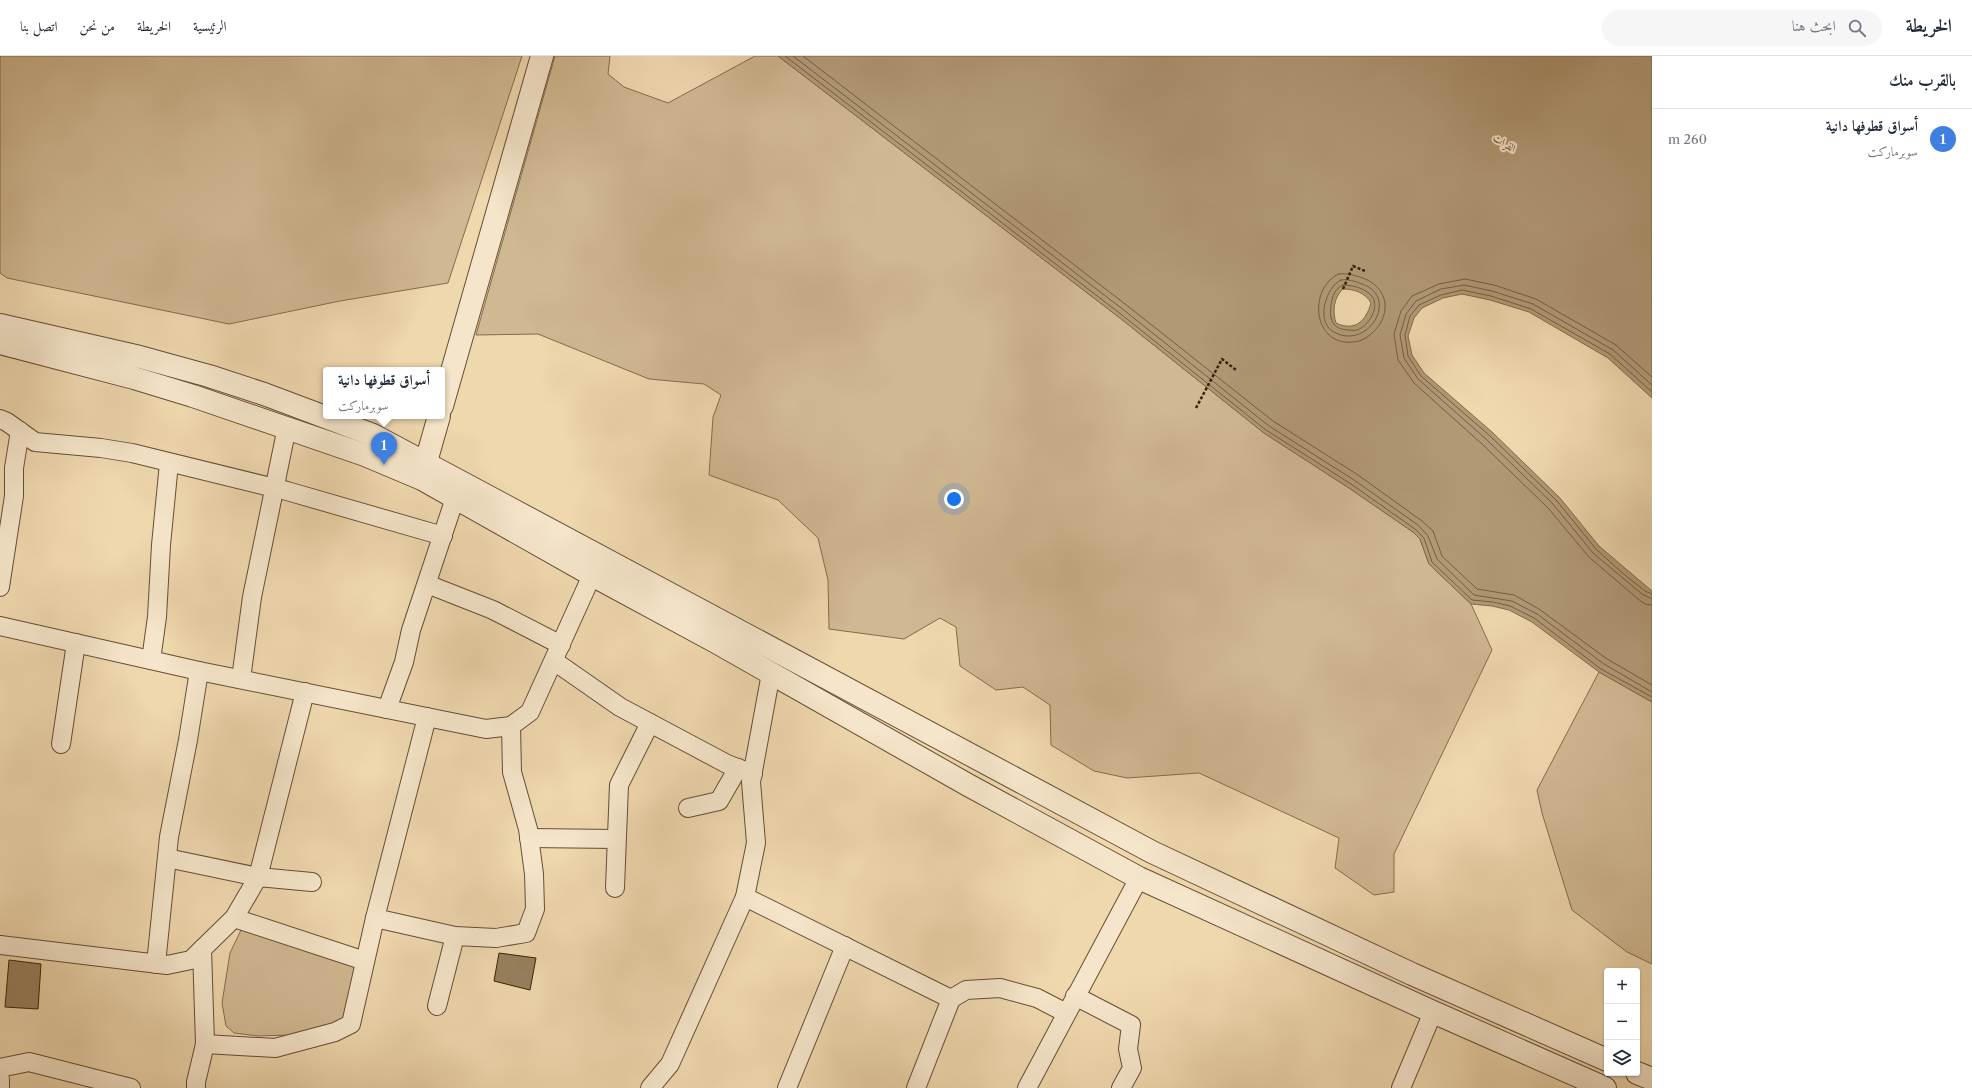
<!DOCTYPE html>
<html lang="ar">
<meta charset="utf-8">
<style>
body{margin:0;font-family:"Libre Caslon Text",Amiri,serif;background:#f6f6f7;color:#1f2937;direction:rtl}
.controls{position:absolute;right:12px;bottom:12px;display:grid;overflow:hidden;border-radius:4px;box-shadow:0 1px 3px #0004}
.controls button{width:36px;height:36px;display:grid;place-items:center;padding:0;border:0;border-bottom:1px solid #e0e1e3;background:#fff;color:#1f2937;font:20px sans-serif}
.you{position:absolute;left:954px;top:443px;width:14px;height:14px;margin:-10px;border:3px solid #fff;border-radius:50%;background:#1a73e8;box-shadow:0 0 0 6px #1a73e833}
.badge{display:grid;place-items:center;width:26px;height:26px;border-radius:50%;background:#7c3aed;color:#fff;font-size:13px;font-weight:700}
.pin{position:absolute;translate:-50% -33px;filter:drop-shadow(0 1px 2px #0008)}
.pin::after{content:'';position:absolute;top:21px;width:14px;height:12px;background:inherit;clip-path:polygon(0 0,100% 0,50% 100%)}
.popup{position:absolute;left:323px;top:311px;width:122px;height:52px;box-sizing:border-box;display:grid;place-content:center;border-radius:4px;background:#fff;filter:drop-shadow(0 1px 3px #0005);font-size:13px;white-space:nowrap;color:#747a83}
.popup b{font-size:15px;color:#1f2937}
.popup::after{content:'';position:absolute;left:50%;top:100%;margin-left:-8px;border:8px solid transparent;border-top-color:#fff}
.list{margin:0;padding:0;list-style:none}
h2{display:flex;justify-content:space-between;align-items:center;height:52px;margin:0;padding:0 16px;font-size:17px}
h2 small{font-size:13px;font-weight:400;color:#747a83}
.list li{display:grid;grid-template-columns:26px 1fr auto;gap:12px;align-items:center;box-sizing:border-box;height:60px;padding:0 16px;border-top:1px solid #e0e1e3}
.list b{display:block;font-size:15px;white-space:nowrap}
.list p{margin:0;font-size:13px;white-space:nowrap;color:#747a83}
.list em{font-size:13px;font-style:normal;color:#747a83}
.icon{flex:none;width:22px;height:22px;fill:none;stroke:currentColor;stroke-width:2;stroke-linecap:round;stroke-linejoin:round}
.map{position:relative;flex:none;width:1652px;height:1032px;overflow:hidden;direction:ltr}
header{display:flex;align-items:center;gap:24px;box-sizing:border-box;height:56px;padding:0 20px;background:#fff;border-bottom:1px solid #e0e1e3}
header strong{font-size:19px}
nav{display:flex;gap:22px;margin-inline-start:auto;font-size:14px}
.search{width:280px;height:36px;background:#f6f6f7;display:flex;align-items:center;gap:10px;box-sizing:border-box;padding:0 14px;border-radius:22px;color:#747a83;font-size:15px}
main{display:flex}
aside{flex:1;background:#fff}
.map>svg:first-child{display:block}
.green{fill:#d0b892;stroke:#846c4d}
.water{fill:#b19976;stroke:#81694a;fill-rule:evenodd}
.lines{fill:none;stroke-linecap:round;stroke-linejoin:round}
.shore{stroke:#755d3f;stroke-width:1}
.building{fill:#98805e;stroke:#392108}
.minor-casing{stroke:#664e32;stroke-width:20}
.tertiary-casing{stroke:#664e32;stroke-width:24}
.path{stroke:#392108;stroke-width:2.5;stroke-dasharray:3 2;stroke-linecap:butt}
.minor{stroke:#f5e5ca;stroke-width:18}
.tertiary{stroke:#f5e5ca;stroke-width:22}
.labels{text-anchor:middle;stroke-width:4;stroke-linejoin:round;paint-order:stroke}
.water-label{font-size:11px;font-style:italic;fill:#634b2e;stroke:#f5e5ca}
</style>
<header>
<strong>الخريطة</strong>
<div class="search"><svg class="icon" aria-label="search" viewBox="0 0 24 24"><circle cx="10" cy="10" r="6"/><path d="M15 15l6 6"/></svg>ابحث هنا</div>
<nav><a>الرئيسية</a><a>الخريطة</a><a>من نحن</a><a>اتصل بنا</a></nav>
</header>
<main>
<aside>
<h2>بالقرب منك<small></small></h2>
<ul class="list">
<li><span class="badge" style="background:#3f7fe0">1</span><div><b>أسواق قطوفها دانية</b><p>سوبرماركت</p></div><em>260 m</em></li>
</ul>
</aside>
<div class="map">
<svg width="1652" height="1032" viewBox="0 0 1652 1032">
<rect width="100%" height="100%" fill="#efd7ae"/>
<filter id="stains"><feTurbulence type="fractalNoise" baseFrequency=".005" numOctaves="4"/><feColorMatrix values="0 0 0 0 .2 0 0 0 0 .09 0 0 0 0 .02 0 0 0 .5 -.17"/></filter>
<radialGradient id="worn" r=".72"><stop offset=".6" stop-color="#630" stop-opacity="0"/><stop offset="1" stop-color="#630" stop-opacity=".3"/></radialGradient>
<g class="green">
<polygon points="0,0 522,0 448,227 340,245 229,268 7,222 0,217"/>
<polygon points="555,0 610,0 608,18 624,31 668,47 755,0 778,0 1120,262 1264,377 1349,432 1413,476 1420,483 1429,508 1471,548 1492,594 1394,798 1394,836 1374,839 1335,812 1339,782 1199,717 1127,722 1094,715 1051,689 1050,649 1023,631 996,634 960,610 956,571 940,562 904,583 829,573 828,524 818,482 778,444 709,419 713,361 721,339 704,328 649,323 538,278 476,279"/>
<polygon points="1599,616 1652,646 1652,908 1627,896 1572,854 1542,757 1537,734"/>
<polygon points="241,874 250,874 353,910 359,915 345,966 290,979 258,980 234,977 226,970 222,947 230,897"/>
</g>
<path class="water" d="M778,0H1652V342L1608,302L1529,256L1490,244L1462,238L1443,242L1422,252L1414,262L1408,280L1412,299L1424,317L1492,376L1560,442L1599,490L1652,535V646L1599,616L1532,566L1509,554L1492,550L1471,548L1429,508L1420,483L1413,476L1349,432L1264,377L1120,262ZM1343,233C1354,233 1366,237 1371,247C1366,265 1355,276 1336,267C1332,255 1334,241 1343,233Z"/>
<g class="lines">
<g class="shore">
<polyline points="785,0 1122,259 1266,374 1351,428 1415,473 1424,482 1432,506 1472,544 1493,546 1510,550 1534,562 1601,613 1652,641"/>
<polyline points="793,0 1125,255 1269,370 1354,424 1418,469 1428,480 1437,503 1474,539 1512,545 1537,558 1604,608 1652,636"/>
<polyline points="803,0 1129,251 1273,365 1358,419 1422,465 1433,475 1442,500 1477,533 1514,539 1539,553 1607,603 1652,629"/>
<path d="M1339,218C1347,217 1353,219 1360,221C1382,228 1392,247 1380,268C1375,275 1367,283 1359,285C1312,296 1307,231 1339,218Z"/>
<path d="M1341,224C1348,223 1355,225 1362,228C1401,241 1367,297 1332,275C1316,264 1326,231 1341,224Z"/>
<path d="M1343,229C1352,229 1364,232 1371,239C1381,250 1369,270 1357,274C1354,275 1350,274 1348,274C1332,273 1329,263 1331,249C1332,241 1335,232 1343,229Z"/>
<polyline points="1652,321 1616,289 1536,243 1494,229 1465,223 1439,228 1412,240 1401,255 1394,278 1398,304 1414,327 1482,388 1548,452 1589,501 1638,543 1645,548 1652,549"/>
<polyline points="1652,329 1613,294 1533,248 1492,235 1464,229 1441,233 1416,245 1406,258 1400,279 1404,302 1418,323 1486,383 1553,448 1593,497 1642,538 1652,543"/>
<polyline points="1652,336 1610,298 1531,253 1491,240 1462,234 1441,239 1419,249 1410,260 1405,279 1408,300 1421,320 1489,379 1557,445 1596,493 1620,515 1645,535 1652,538"/>
</g>
</g>
<g class="building">
<polygon points="499,897 536,902 530,934 494,925"/>
<polygon points="9,904 41,908 38,953 5,951"/>
</g>
<g class="lines">
<defs>
<g id="minor">
<polyline points="0,363 7,366 35,386 101,392 132,397 287,435 443,480"/>
<polyline points="427,528 493,554 561,589"/>
<polyline points="0,531 14,440 14,412 20,375"/>
<polyline points="0,570 199,615 486,673 511,670 530,656 597,508"/>
<polyline points="151,604 157,561 161,489 169,407"/>
<polyline points="554,605 620,651 727,708 753,718"/>
<polyline points="241,623 252,541 287,371"/>
<polyline points="387,653 404,606 411,574 455,442"/>
<polyline points="61,688 76,587"/>
<polyline points="688,752 719,745 738,712"/>
<polyline points="529,782 616,783"/>
<polyline points="167,802 258,821 312,826"/>
<polyline points="615,832 619,729 650,667"/>
<polyline points="745,841 951,943 966,934 1000,932 1037,942 1066,957"/>
<polyline points="234,862 365,905"/>
<polyline points="375,862 455,880 496,882 526,877 535,853 534,818 528,773 512,716 511,670"/>
<polyline points="0,889 167,909 191,904 234,862 258,821 305,636"/>
<polyline points="156,908 169,781 188,684 199,615"/>
<polyline points="1075,940 1131,969 1128,993 1132,1012 1121,1032"/>
<polyline points="437,950 455,880"/>
<polyline points="205,988 275,992 335,976 351,968 375,862 427,661"/>
<polyline points="0,1012 29,1006 131,1032"/>
<polyline points="0,1023 0,1032"/>
<polyline points="196,1032 196,1026 205,988 202,893"/>
<polyline points="650,1032 670,1008 745,841 756,787 751,726 771,617"/>
<polyline points="787,1032 845,890"/>
<polyline points="916,1032 951,943"/>
<polyline points="1027,1032 1139,822"/>
<polyline points="1401,1032 1433,956"/>
</g>
<g id="tertiary">
<polyline points="0,269 140,301 209,320 264,338 373,379 1152,796 1412,918 1607,1004"/>
<polyline points="0,287 134,322 193,340 365,399 422,423 592,519 716,586 968,729 1139,822 1433,956 1605,1032"/>
<polyline points="442,350 542,0"/>
<polyline points="422,420 439,360"/>
<polyline points="1637,1017 1652,1023"/>
</g>
</defs>
<use href="#minor" class="minor-casing"/>
<use href="#tertiary" class="tertiary-casing"/>
<g class="path">
<polyline points="1343,233 1353,210 1365,215"/>
<polyline points="1196,352 1222,303 1236,314"/>
</g>
<use href="#minor" class="minor"/>
<use href="#tertiary" class="tertiary"/>
</g>
<g class="labels">
<g class="water-label">
<text transform="translate(1505 87) rotate(31)" y="4">الفرات</text>
</g>
</g>
<rect width="100%" height="100%" filter="url(#stains)"/>
<rect width="100%" height="100%" fill="url(#worn)"/>
</svg>
<div class="controls">
<button>+</button>
<button>−</button>
<button><svg class="icon" aria-label="layers" viewBox="0 0 24 24"><path d="M12 4l9 5-9 5-9-5zM3 14l9 5 9-5"/></svg></button>
</div>
<div class="you"></div>
<div class="pin badge" style="left:384px;top:409px;background:#3f7fe0">1</div>
<div class="popup"><b>أسواق قطوفها دانية</b>سوبرماركت</div>
</div>
</main>
